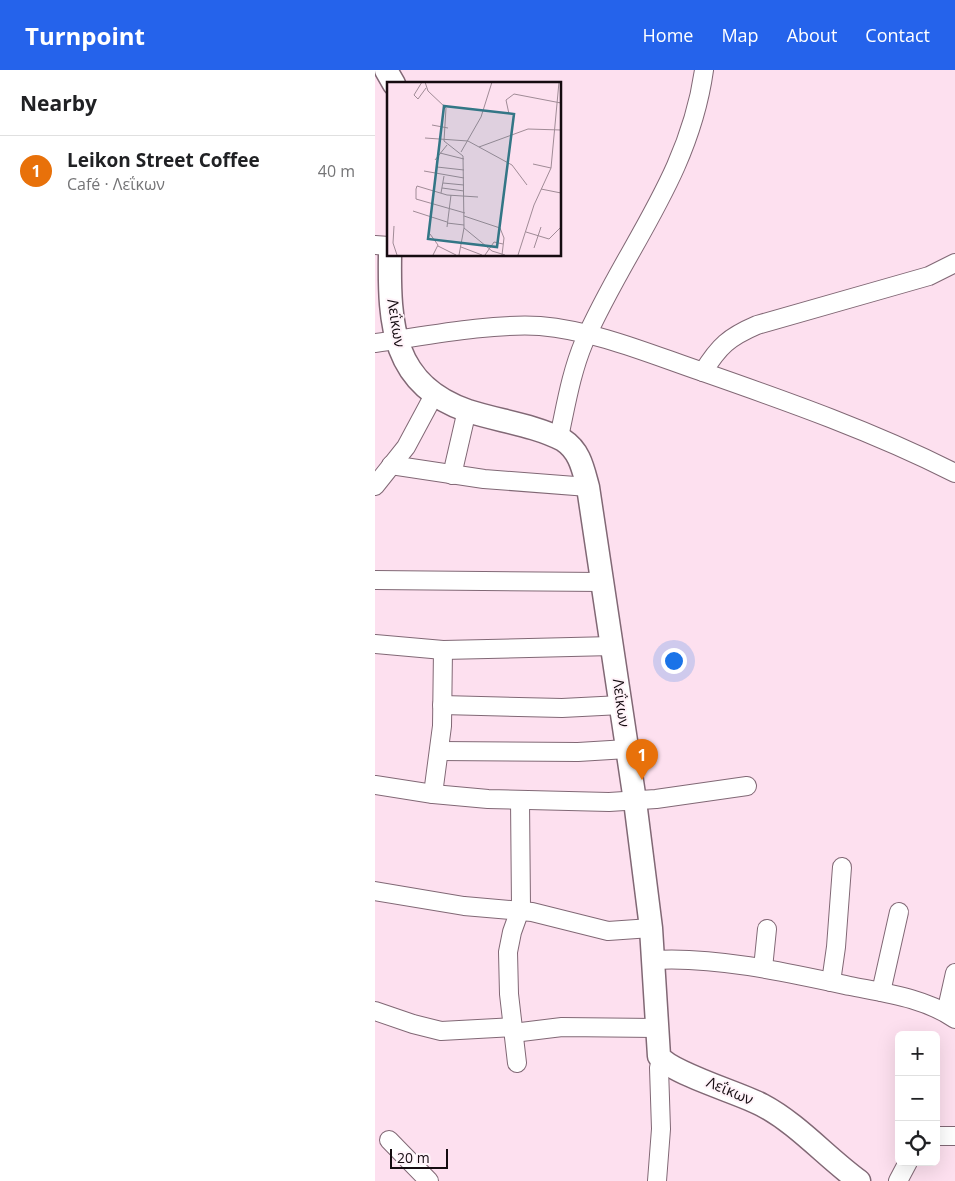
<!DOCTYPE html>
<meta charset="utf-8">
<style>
body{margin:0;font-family:"Open Sans",sans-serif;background:#f6f6f6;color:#202124}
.controls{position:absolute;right:15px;bottom:15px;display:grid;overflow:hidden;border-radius:8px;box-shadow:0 5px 20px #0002}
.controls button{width:45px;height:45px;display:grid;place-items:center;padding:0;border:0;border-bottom:1px solid #e0e0e0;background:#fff;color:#202124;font:25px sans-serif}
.scale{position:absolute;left:15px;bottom:12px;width:58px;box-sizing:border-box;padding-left:5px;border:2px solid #150b10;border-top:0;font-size:14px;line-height:18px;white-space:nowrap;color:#150b10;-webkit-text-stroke:4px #fff3f9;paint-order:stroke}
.you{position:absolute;left:298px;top:590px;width:18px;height:18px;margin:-12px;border:4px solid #fff;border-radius:50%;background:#1a73e8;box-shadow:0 0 0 8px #1a73e833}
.badge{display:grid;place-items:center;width:32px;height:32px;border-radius:50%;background:#2563eb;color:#fff;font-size:16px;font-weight:700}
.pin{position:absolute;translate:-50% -41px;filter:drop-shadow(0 1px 2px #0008)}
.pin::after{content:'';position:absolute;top:26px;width:18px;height:15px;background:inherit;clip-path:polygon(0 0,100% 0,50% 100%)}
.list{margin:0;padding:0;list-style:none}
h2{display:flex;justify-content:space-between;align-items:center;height:65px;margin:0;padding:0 20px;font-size:21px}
h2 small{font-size:16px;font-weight:400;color:#757577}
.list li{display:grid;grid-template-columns:32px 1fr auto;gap:15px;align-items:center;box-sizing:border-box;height:70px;padding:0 20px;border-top:1px solid #e0e0e0}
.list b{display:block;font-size:19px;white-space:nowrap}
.list p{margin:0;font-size:16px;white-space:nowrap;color:#757577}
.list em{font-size:16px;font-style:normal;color:#757577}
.icon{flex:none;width:28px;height:28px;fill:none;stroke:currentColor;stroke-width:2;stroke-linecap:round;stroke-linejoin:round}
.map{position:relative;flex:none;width:580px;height:1111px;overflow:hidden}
header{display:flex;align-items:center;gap:30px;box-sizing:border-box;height:70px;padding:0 25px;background:#2563eb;color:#fff}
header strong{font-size:24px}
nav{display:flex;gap:28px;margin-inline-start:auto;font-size:18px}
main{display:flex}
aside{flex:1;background:#fff}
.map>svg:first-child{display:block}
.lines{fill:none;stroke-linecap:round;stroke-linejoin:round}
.minor-casing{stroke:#816875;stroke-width:20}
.tertiary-casing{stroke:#816875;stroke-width:25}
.minor{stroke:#fff;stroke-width:18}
.tertiary{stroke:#fff;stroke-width:22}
.labels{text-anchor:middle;stroke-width:4;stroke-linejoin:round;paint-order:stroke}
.street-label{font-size:15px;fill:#150b10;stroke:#fff3f9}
.inset-road{fill:none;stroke:#a08b96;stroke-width:1}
.view{fill:#337686;fill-opacity:0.15;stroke:#337686;stroke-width:2.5}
.inset-edge{fill:none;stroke:#150b10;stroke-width:2.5}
</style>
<header>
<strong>Turnpoint</strong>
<nav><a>Home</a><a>Map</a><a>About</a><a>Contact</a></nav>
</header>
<main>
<aside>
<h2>Nearby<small></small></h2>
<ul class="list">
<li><span class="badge" style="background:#e8710a">1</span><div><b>Leikon Street Coffee</b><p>Café · Λεΐκων</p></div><em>40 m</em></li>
</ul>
</aside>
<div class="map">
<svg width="580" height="1111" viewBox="0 0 580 1111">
<rect width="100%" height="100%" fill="#fde0ef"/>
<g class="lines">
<defs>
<g id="minor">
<polyline points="0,175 14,176"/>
<path d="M0,273C50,266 116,253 165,256C222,261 275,284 328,302C414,332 499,362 580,403"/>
<path d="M328,302C344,276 354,267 382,255L554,206L580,193"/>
<path d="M184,367C191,335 196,303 209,272C250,178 314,107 329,0"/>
<polyline points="16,395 109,409 213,417"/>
<polyline points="77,405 92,340"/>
<polyline points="0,416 31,377 60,323"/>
<polyline points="0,510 227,512"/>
<polyline points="0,574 68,580 238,576"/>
<polyline points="67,635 187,638 246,635"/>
<polyline points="64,681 203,682 252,679"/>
<polyline points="0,715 58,724 113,729 234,732 281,729 372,716"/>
<polyline points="58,724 67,656 68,580"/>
<polyline points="0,821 89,836 157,842 233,861 276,858"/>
<path d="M278,890C339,886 415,903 475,916C510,923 550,928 580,949"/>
<polyline points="388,898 392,859"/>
<polyline points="456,912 461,877 467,797"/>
<polyline points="506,922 524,842"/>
<polyline points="0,941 38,954 66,961 138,957"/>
<polyline points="571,943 580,903"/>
<polyline points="138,963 187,957 281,958"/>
<polyline points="142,993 134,924 133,882 137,862 146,837 145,730"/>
<polyline points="561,1066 580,1066"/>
<polyline points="14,1070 54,1111"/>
<polyline points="282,1111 286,1059 284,998 286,989"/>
<polyline points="523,1111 533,1092"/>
</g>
<g id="tertiary">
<polyline points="11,0 19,14"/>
<path d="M15,185C14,254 17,315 93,341C124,351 159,355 188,370C205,381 208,399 213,417L260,731L276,858L284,986C295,1003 365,1023 387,1035C423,1054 451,1087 484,1111"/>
</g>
</defs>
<use href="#minor" class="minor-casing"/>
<use href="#tertiary" class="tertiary-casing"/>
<use href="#minor" class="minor"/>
<use href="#tertiary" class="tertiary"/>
</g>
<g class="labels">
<g class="street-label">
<text transform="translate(21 253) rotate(81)" y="5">Λεΐκων</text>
<text transform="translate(246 633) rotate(82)" y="5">Λεΐκων</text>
<text transform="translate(355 1021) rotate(23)" y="5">Λεΐκων</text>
</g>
</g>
<g transform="translate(12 12)">
<rect width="174" height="174" fill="#fde0ef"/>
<path class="inset-road" d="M35,0L27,13L31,17L39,6M38,0L41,9L59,26L57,59L76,74L77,146L105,169L118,173M122,32L119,18L127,12L174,21M45,43L61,46M38,56L81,59L125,83L140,103M92,65L141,47L174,48M74,70L94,35L105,0M53,71L77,77M48,78L60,63M146,82L164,86M50,85L77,88M37,89L77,96M56,101L77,103M55,106L77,109M154,107L174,111M54,111L57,94M26,129L60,140M78,131L29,117V107L30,104L60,113L91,115M77,134L113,146L117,156L115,173M60,141L77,143M7,144L6,161L10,173M60,145L64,113M139,150L162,157L174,145M43,152L51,163L46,173M51,164L69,173M74,165L95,173M147,166L154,145M72,173L77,146M98,173L107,160L116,162M131,173L147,123L164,86L172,0"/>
<path class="view" d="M57,24L127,32L110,165L41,157Z"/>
<rect width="174" height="174" class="inset-edge"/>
</g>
</svg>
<div class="controls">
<button>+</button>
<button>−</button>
<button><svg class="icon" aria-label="locate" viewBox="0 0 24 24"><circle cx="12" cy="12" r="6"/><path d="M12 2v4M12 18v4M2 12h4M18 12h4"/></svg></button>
</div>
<div class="scale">20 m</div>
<div class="you"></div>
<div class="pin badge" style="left:267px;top:710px;background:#e8710a">1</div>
</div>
</main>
